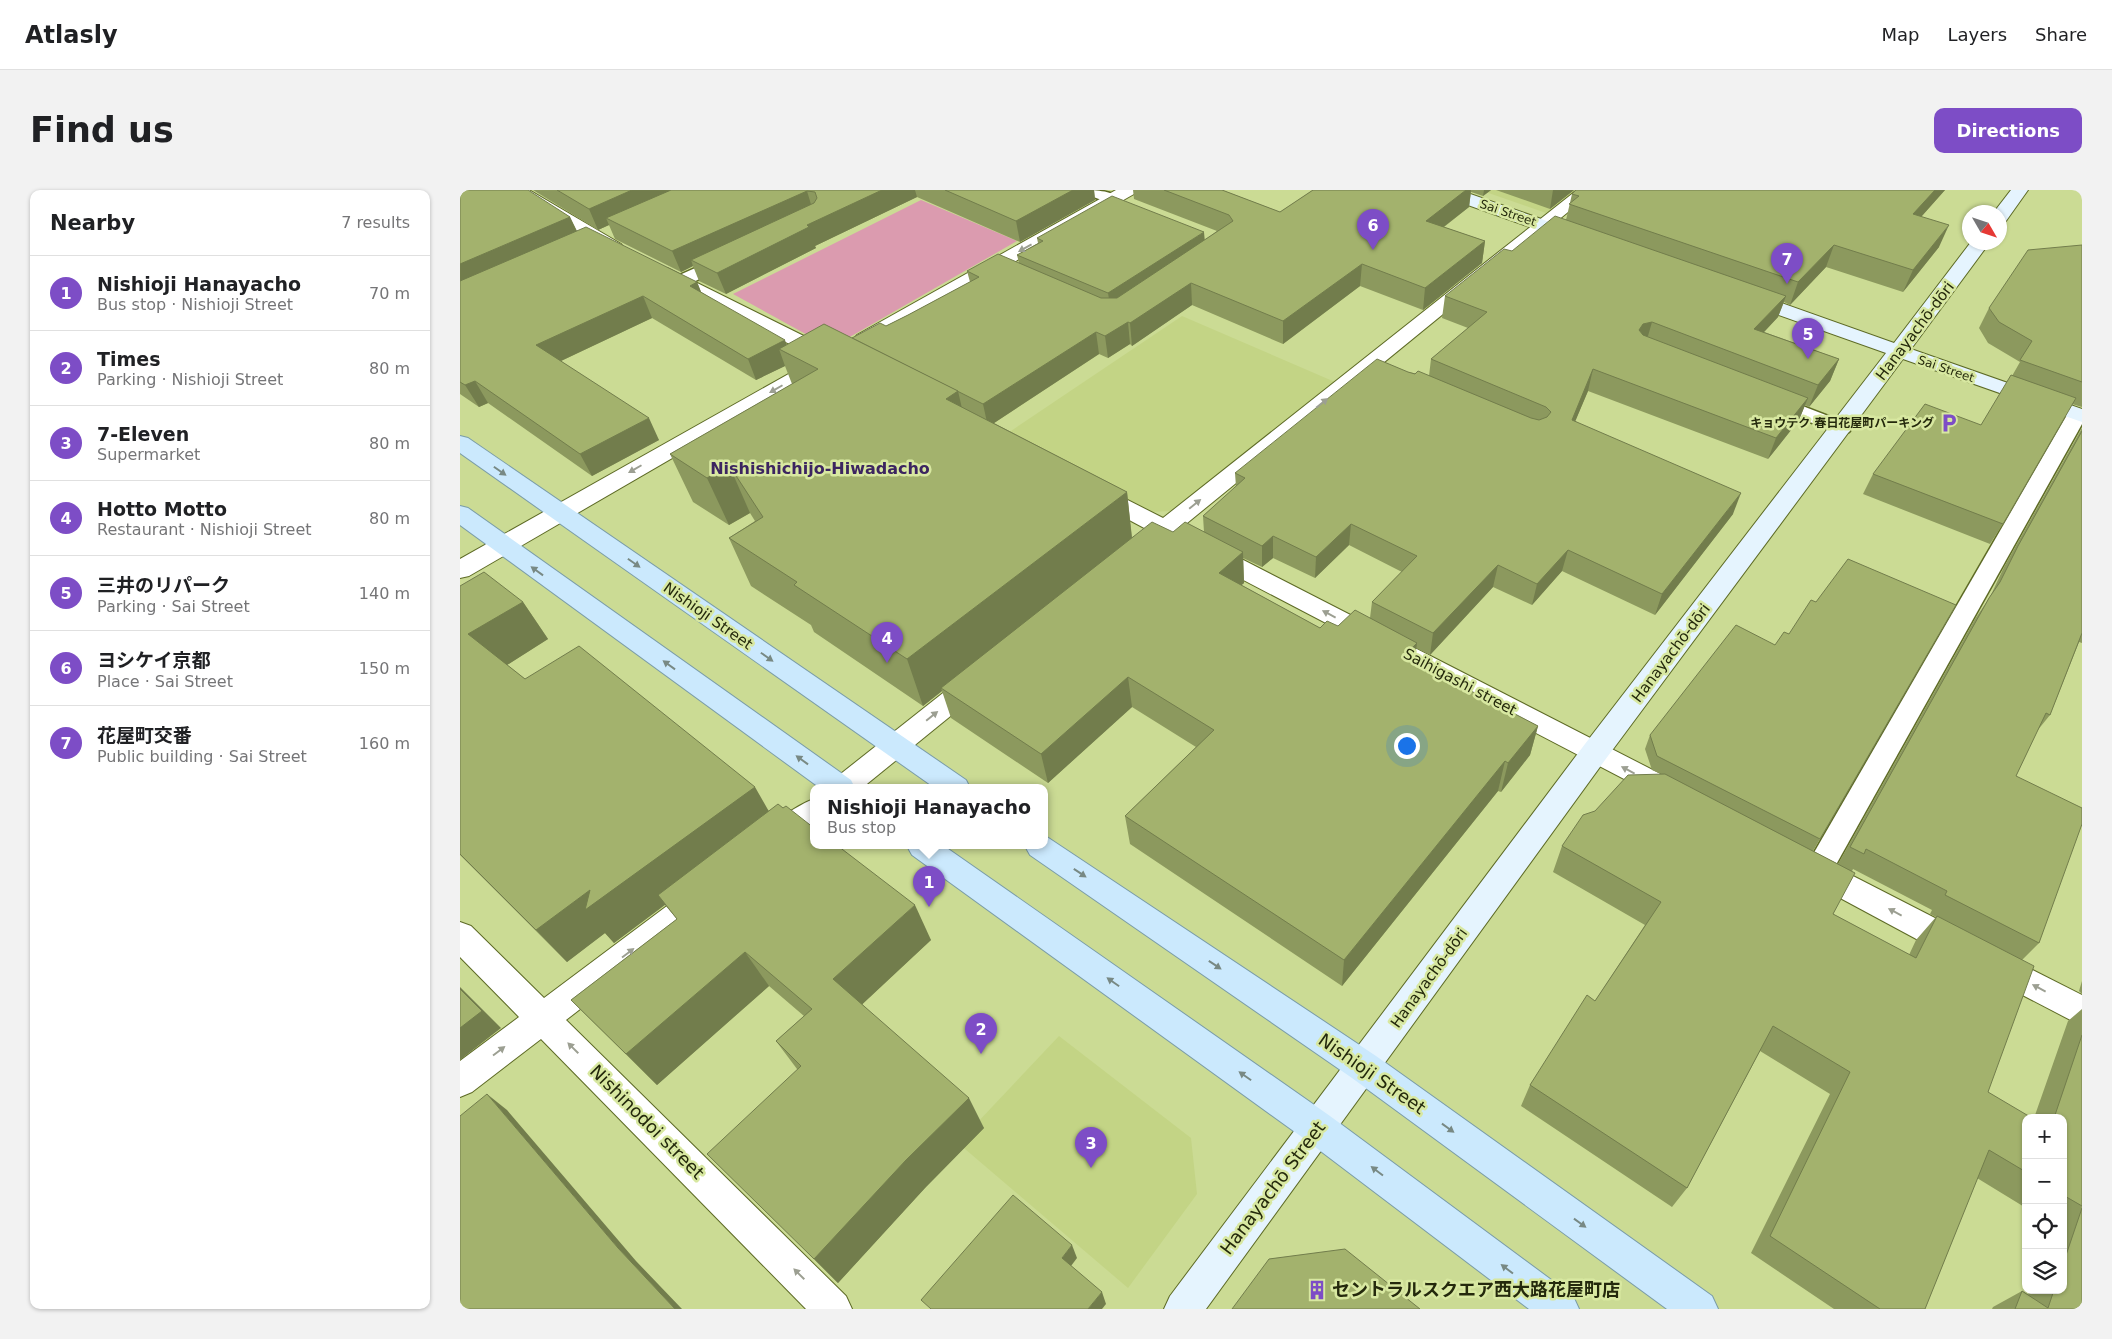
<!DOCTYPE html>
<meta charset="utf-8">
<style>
body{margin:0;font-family:"DejaVu Sans","Noto Sans JP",sans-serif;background:#f2f2f2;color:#202124}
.controls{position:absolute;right:15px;bottom:15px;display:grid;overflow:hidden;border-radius:10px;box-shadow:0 1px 4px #0004}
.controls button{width:45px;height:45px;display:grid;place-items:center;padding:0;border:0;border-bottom:1px solid #e0e0e0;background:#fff;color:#202124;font:25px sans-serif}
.compass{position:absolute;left:1502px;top:15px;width:45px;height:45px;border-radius:50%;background:#fff;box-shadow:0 1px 4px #0004;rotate:129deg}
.you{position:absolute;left:946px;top:555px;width:18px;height:18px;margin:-12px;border:4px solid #fff;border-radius:50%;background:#1a73e8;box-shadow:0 0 0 8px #1a73e833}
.badge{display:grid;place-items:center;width:32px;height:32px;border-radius:50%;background:#7d4dc6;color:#fff;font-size:16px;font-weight:700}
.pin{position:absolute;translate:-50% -41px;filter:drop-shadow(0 1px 2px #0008)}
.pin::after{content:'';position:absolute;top:26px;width:18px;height:15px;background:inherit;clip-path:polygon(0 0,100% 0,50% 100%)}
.popup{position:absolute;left:350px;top:594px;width:238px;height:65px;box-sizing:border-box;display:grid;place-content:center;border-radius:10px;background:#fff;filter:drop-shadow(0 1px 4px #0005);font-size:16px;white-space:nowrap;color:#757577}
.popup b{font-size:19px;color:#202124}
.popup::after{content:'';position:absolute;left:50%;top:100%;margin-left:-10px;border:10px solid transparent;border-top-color:#fff}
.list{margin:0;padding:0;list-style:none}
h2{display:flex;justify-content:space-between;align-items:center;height:65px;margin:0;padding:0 20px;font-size:21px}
h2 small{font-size:16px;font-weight:400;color:#757577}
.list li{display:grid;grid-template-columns:32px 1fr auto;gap:15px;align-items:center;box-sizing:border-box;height:75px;padding:0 20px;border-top:1px solid #e0e0e0}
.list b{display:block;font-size:19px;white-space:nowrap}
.list p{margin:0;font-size:16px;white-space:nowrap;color:#757577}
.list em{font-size:16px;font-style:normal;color:#757577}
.icon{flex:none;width:28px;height:28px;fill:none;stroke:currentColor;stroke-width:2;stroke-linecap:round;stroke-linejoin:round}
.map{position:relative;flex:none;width:1622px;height:1119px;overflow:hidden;border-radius:10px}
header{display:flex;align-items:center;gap:30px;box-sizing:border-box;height:70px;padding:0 25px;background:#fff;border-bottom:1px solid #e0e0e0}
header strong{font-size:24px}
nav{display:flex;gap:28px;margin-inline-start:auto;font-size:18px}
.intro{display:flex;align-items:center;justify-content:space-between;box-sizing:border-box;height:120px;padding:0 30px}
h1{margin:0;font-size:35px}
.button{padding:12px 22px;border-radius:10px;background:#7d4dc6;color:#fff;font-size:18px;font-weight:700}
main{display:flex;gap:30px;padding:0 30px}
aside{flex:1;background:#fff;border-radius:10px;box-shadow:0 1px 4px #0004}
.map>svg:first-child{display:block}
.built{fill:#c3d485}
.green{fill:#db9baf}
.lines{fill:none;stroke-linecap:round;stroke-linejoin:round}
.lane-casing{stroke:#5d6a25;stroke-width:3}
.street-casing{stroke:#5d6a25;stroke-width:2}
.secondary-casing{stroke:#5d6a25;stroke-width:2}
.primary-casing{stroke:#7a9ca7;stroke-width:2}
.lane{fill:#fff;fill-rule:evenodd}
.street{fill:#fff;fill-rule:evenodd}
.secondary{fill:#e5f4fe;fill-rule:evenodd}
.primary{fill:#cbe9fd;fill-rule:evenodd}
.wall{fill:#8c995e;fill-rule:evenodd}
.shaded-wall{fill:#727d4c}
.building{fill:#a3b26d;stroke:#727d4c}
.oneway{fill:#9c9f92}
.oneway2{fill:#788984}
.labels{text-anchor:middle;stroke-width:5;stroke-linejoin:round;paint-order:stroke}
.far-street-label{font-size:12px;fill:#24290c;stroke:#d8e8a1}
.far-poi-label{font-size:12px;font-weight:bold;fill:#24290c;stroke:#d8e8a1;text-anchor:end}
.street-label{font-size:15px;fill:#24290c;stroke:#d8e8a1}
.neighbourhood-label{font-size:16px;font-weight:bold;fill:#3c2560;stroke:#d8e8a1}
.near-street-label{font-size:18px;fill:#24290c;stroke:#d8e8a1}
.near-poi-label{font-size:18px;font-weight:bold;fill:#24290c;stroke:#d8e8a1;text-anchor:start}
</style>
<header>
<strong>Atlasly</strong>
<nav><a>Map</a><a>Layers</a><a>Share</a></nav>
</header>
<div class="intro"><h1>Find us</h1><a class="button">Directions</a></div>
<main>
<aside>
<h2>Nearby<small>7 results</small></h2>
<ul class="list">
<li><span class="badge">1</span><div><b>Nishioji Hanayacho</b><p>Bus stop · Nishioji Street</p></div><em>70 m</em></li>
<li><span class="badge">2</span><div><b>Times</b><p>Parking · Nishioji Street</p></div><em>80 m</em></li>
<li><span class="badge">3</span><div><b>7-Eleven</b><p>Supermarket</p></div><em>80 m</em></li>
<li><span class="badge">4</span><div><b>Hotto Motto</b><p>Restaurant · Nishioji Street</p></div><em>80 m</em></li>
<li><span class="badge">5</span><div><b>三井のリパーク</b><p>Parking · Sai Street</p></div><em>140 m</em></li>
<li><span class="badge">6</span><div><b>ヨシケイ京都</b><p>Place · Sai Street</p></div><em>150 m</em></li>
<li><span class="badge">7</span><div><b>花屋町交番</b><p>Public building · Sai Street</p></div><em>160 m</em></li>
</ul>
</aside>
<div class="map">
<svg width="1622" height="1119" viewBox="0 0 1622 1119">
<rect width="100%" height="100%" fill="#cbdb94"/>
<g class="built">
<polygon points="1020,0 1117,0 1086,23"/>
<polygon points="722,126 875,192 713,321 688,322 542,247"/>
<polygon points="599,846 731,948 737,1004 668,1098 498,953"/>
</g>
<polygon class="green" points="461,10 557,51 381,152 362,153 273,104"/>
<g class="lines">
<defs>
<g id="lane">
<path d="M621,0C633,0 652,0 660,9L652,14L623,3Z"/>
<polygon points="269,63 275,64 278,68 275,72 227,95 215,95 212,91 215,87"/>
<polygon points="1309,203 1389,234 1392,238 1389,242 1382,244 1375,242 1302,213 1299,209 1302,205"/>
<polygon points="1617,219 1622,220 1622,234 1368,689 1358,693 1348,689 1344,681 1348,673 1607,225 1610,221"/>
</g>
<g id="street">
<polygon points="49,0 69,0 161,54 164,58 161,62 149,62 51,4"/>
<polygon points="656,0 676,0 674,4 411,153 397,153 394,149 397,145"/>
<path d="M1117,0H1135L721,338L1220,594L1224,602L1220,610L1210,613L707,350C698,356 693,358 683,356L679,350L688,340L628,308L625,303L628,298L636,296L644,298L703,328Z"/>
<polygon points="207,78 378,163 381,167 371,176 9,386 0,388 0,369 357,168 200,88 198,84 200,80"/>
<polygon points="516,481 525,484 529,491 525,498 402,598 369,598 373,590 507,484"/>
<path d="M354,609V637C338,649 323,668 303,661L298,652C306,636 337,615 354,609Z"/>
<polygon points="1354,666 1510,746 1515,756 1510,766 1499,770 1488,766 1343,688 1339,679 1343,670"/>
<polygon points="246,691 257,695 261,704 257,713 106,830 386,1106 392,1119 346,1119 81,849 12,902 0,907 0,871 59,827 0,767 0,732 11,736 84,808 235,695"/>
<polygon points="1535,761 1622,805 1622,836 1524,785 1519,775 1524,765"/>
</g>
<g id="secondary">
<polygon points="975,0 999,0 1124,44 1127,48 1124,52 1112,52 977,4"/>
<polygon points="1551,0 1568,0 1546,31 1540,32 1540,22 1534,22"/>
<polygon points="1511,52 1530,52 1451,159 1622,219 1622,232 1443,169 1145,570 746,1119 704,1119 710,1106 1125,554 1426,163 1279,111 1277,107 1279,103 1293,103 1434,153"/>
</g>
<g id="primary">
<polygon points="0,246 8,248 506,590 510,598 475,598 0,263"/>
<polygon points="0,316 8,318 391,590 395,598 360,598 0,335"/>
<polygon points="584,645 916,866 1252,1106 1258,1119 1207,1119 892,888 570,665 565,656 584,656"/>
<polygon points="447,656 484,656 870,926 1113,1106 1119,1119 1069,1119 846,950 452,665"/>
</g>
</defs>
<use href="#lane" class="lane-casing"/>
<use href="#street" class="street-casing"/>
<use href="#secondary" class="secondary-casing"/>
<use href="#primary" class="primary-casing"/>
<use href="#lane" class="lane"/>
<use href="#street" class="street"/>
<use href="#secondary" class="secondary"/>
<use href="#primary" class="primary"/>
</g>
<g class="wall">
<path d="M0,0L110,27L117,41L237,92L241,102L327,155L392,148L426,136L448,125L510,92L507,81L559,73L557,65L578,53L577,48L745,50L757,41L674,9L673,0H762L820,22L853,0H1031L1023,6L1011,2L1009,17L984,37L1025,51L1022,73L963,120L900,96L823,154L732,115L672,156L670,154L648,168L639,164L534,233L667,302L672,347L713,342H744L743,326L776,297L775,283L948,182L969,186L971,169L1008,138L982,128L985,106L1052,61L1106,30L1112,4L1485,0L1461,27L1479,57L1443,102L1366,77L1330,115L1324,112L1318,127L1304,142L1379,169L1370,191L1349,217L1345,215L1339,230L1308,269L1128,201L1115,231L1273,324L1195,425L1102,381L1072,415L1033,397L970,465L956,458L954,472L1078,536L1070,565L1041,602L1038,601L882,796L670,654L665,626L736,557L672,517L588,593L491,528L482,501L463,516L354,442L351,435L291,396L269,348L295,331L290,323L269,335L233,312L210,264L332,194L325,176L296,190L192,128L101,171L199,250L132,286L28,213L19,217L0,204ZM889,355L942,382L912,412L910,428L878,436L860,438L781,395L784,393L783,368L802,377L813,368L855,388Z"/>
<polygon points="73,0 634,0 635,10 560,52 457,7 355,56 356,58 266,104 239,91 233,76 221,82 155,49 149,35 138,40"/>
<polygon points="1036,0 1114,0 1090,19"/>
<polygon points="1622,55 1622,217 1612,214 1543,334 1530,354 1403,304 1413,284 1521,235 1552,186 1560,172 1528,153 1519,138 1529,118"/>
<path d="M1622,238V453L1619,452L1590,525L1577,541L1556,586L1579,753L1562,770L1528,902L1566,928V1018L1517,988L1465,1119H1374L1291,1063L1370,904L1300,861L1227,998L1212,1017L1061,916L1070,895L1135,811L1185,735L1093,682L1102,656L1135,621L1201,584L1192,580L1185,559L1190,545L1360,649L1353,661L1378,674L1515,429L1530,407L1544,377ZM1393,679L1472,720L1470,724L1476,727L1456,750L1449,765L1373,724Z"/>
<polygon points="0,396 63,412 88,449 47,475 65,489 309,621 471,750 402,814 524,938 465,998 378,1093 354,1069 337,879 316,851 344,826 309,796 197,895 111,810 217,729 205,715 154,753 145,743 107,772 0,665"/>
<polygon points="1622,791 1622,804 1619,801"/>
<polygon points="1622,819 1622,1119 1532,1119 1533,1117 1562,1101 1568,1105 1570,1100 1603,1100 1603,928 1574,928 1608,831"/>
</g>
<g class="shaded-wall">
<polygon points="172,0 227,0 146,28 149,35 138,40 129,19"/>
<polygon points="422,0 455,0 457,7 355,56 356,58 266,104 257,83 347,35"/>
<polygon points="613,0 634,0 635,10 560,52 556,31"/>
<polygon points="1006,0 1011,0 1009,17 964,52 966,31"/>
<polygon points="1024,0 1031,0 1023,6"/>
<polygon points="1093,0 1114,0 1090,19"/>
<polygon points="1475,0 1485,0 1444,46 1453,24"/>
<polygon points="347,1 353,21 231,70 233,76 221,82 212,61"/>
<polygon points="110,27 120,48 0,101 0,74"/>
<polygon points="1489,35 1479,57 1443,102 1453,80"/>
<polygon points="744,42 745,53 650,115 648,103"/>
<polygon points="1025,51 1022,73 963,120 965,98"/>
<polygon points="1374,55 1366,77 1330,115 1338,92"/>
<polygon points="902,74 900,96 823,154 823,131"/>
<polygon points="237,92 246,114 230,96"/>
<polygon points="731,93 732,115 672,156 670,133"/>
<polygon points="183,106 192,128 88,177 76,155"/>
<polygon points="1326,106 1318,127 1287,160 1294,139"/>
<polygon points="668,132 670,154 648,168 645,146"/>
<polygon points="1192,132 1186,153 1179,140 1183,134"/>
<polygon points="636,142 639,164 528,237 523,214"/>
<polygon points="325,150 330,165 319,159 325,176 296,190 288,169"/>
<polygon points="1379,169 1370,191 1349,217 1358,195"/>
<polygon points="1133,179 1128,201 1107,251 1112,230"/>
<polygon points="15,191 28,213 19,217 5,195"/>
<polygon points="498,201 509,249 486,209"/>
<polygon points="1348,208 1339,230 1308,269 1316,248"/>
<polygon points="189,228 199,250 132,286 120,264"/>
<polygon points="269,275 290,323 269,335 247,288"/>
<polygon points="667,302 672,350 481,498 482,501 463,516 447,469"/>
<polygon points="1281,303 1273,324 1195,425 1202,404"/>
<polygon points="891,334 889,355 855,388 856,367"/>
<polygon points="813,346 813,368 802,377 802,356"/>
<polygon points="1108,360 1102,381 1072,415 1077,394"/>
<polygon points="783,362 784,393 760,414 759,383"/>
<polygon points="1038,375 1033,397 970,465 973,443"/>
<polygon points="63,412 88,449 36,482 8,444"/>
<polygon points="957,453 953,483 944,466"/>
<polygon points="668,487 672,517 588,593 581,564"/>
<polygon points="1078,536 1070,565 1041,602 1048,573"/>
<polygon points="1045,571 1038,601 882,796 884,770"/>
<polygon points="295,597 315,632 154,753 145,743 107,772 76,740 130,700"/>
<polygon points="455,715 471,750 393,823 373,789"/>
<polygon points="285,762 309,796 197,895 166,864"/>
<polygon points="0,797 41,838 0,870"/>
<polygon points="27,904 47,920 176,1071 222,1119 215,1119 158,1058"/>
<polygon points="509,908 524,938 465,998 378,1093 354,1069 446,970"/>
<polygon points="612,1055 617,1068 608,1080 602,1068"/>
<polygon points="642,1102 646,1114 642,1119 628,1119"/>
</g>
<g class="building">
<polygon points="0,0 68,0 110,27 0,74"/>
<polygon points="97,0 172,0 129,19"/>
<polygon points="211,0 422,0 347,35 349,37 257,83 231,70 354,13 357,8 355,2 347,1 212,61 146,28"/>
<polygon points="485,0 613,0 556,31"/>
<polygon points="704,0 762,0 820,22 853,0 1006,0 966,31 1025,51 965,98 902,74 823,131 731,93 670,133 668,132 645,146 636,142 523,214 392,148 420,133 426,136 448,125 519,87 507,81 538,64 641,108 657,108 773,31 769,25"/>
<polygon points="1116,0 1475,0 1453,24 1489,35 1453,80 1374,55 1338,92 1109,14 1119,6 1112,4"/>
<polygon points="652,6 744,42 648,103 557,65 583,51 577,48"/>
<polygon points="1095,26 1326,106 1294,139 1379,169 1358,195 1192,132 1183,134 1179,140 1183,145 1348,208 1316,248 1133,179 1112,230 1281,303 1202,404 1108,360 1077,394 1038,375 973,443 912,412 957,366 891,334 856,367 813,346 802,356 743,326 785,288 775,283 917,169 948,182 955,184 958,181 1071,228 1079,230 1087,227 1091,222 1086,217 971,169 1027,122 985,106 1044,59 1052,61"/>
<polygon points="126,37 237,92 230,96 325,150 288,169 183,106 76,155 189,228 120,264 15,191 5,195 0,192 0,91"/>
<polygon points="1622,55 1622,192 1560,170 1572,151 1539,132 1529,118 1568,60"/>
<polygon points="364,134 498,201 486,209 667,302 447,469 334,395 337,392 269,348 303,327 269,275 247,288 210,264 358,179 319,159"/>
<polygon points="1551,185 1616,208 1543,334 1413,284 1465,214 1521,235"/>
<polygon points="1622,241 1622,443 1590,525 1586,523 1556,586 1622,618 1622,634 1579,753 1485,705 1487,701 1406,659 1404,664 1390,657 1529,408 1540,392 1558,356"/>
<polygon points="692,332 713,342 725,332 783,362 759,383 860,438 867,431 878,436 895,420 957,453 944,466 1078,536 1048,573 1045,571 884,770 665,626 754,540 668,487 581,564 481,498"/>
<polygon points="1388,369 1496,415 1360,649 1197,566 1190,545 1276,435 1315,455 1324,442 1329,444 1351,410 1356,412"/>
<polygon points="24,382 63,412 8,444 65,489 119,456 295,597 125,720 130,700 76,740 0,664 0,396"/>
<polygon points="1205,584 1395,683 1373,724 1456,768 1477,726 1574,776 1528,902 1572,928 1566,928 1566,982 1529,960 1465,1119 1420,1119 1310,1046 1390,882 1313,836 1227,998 1070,895 1127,805 1135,811 1201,712 1102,656 1123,625 1135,621 1168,585"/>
<polygon points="318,614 323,618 326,616 354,638 354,656 378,656 455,715 373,789 509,908 446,970 354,1069 247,964 341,876 316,851 352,819 285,762 166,864 111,810 217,729 198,705"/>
<polygon points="0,799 22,821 0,838"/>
<polygon points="1622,845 1622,1016 1603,1005 1603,928 1594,928"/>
<polygon points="27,904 158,1058 215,1119 0,1119 0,926"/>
<polygon points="553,1005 612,1055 602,1068 642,1102 628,1119 471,1119 461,1110"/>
<polygon points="1622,1018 1622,1119 1555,1119 1562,1101 1588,1118 1594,1100 1603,1100 1603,1074"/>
<polygon points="885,1059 960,1119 772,1119 809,1069"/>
</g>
<defs><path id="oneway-solid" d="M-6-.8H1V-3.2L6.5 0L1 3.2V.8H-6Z" transform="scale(1.25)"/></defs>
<g class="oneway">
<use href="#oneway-solid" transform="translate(565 58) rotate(151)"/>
<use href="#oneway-solid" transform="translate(316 199) rotate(150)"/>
<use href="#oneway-solid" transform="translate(862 213) rotate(-39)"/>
<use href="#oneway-solid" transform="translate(175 279) rotate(150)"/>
<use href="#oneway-solid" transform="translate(735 314) rotate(-39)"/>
<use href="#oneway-solid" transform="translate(869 424) rotate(-152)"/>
<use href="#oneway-solid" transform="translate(472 526) rotate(-39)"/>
<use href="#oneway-solid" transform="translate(1168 580) rotate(-152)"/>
<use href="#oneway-solid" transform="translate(1435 722) rotate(-152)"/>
<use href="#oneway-solid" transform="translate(168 763) rotate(-37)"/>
<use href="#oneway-solid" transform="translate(1579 798) rotate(-152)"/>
<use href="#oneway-solid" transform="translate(113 858) rotate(-135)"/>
<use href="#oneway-solid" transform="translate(39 861) rotate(-37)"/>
<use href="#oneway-solid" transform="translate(339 1084) rotate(-135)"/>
</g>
<g class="oneway2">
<use href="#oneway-solid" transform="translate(40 281) rotate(35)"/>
<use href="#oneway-solid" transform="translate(174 373) rotate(35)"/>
<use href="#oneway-solid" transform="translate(77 381) rotate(-144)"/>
<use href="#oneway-solid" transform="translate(307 467) rotate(35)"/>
<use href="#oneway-solid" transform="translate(209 475) rotate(-144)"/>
<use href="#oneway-solid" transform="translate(342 570) rotate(-144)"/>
<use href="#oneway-solid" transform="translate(620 683) rotate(34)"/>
<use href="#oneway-solid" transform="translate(755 775) rotate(34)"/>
<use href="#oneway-solid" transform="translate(653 792) rotate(-145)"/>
<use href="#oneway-solid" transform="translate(785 886) rotate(-145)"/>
<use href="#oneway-solid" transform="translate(988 938) rotate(36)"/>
<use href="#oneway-solid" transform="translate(917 981) rotate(-143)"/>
<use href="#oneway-solid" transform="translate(1120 1033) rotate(36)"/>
<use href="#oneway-solid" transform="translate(1047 1079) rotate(-143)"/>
</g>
<defs>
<symbol id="parking-bare" viewBox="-9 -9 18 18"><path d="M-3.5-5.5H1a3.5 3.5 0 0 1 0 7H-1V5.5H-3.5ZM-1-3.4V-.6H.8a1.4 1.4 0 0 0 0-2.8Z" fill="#7d4dc6" stroke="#d8e8a1" stroke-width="2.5" paint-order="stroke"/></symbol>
<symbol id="building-bare" viewBox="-9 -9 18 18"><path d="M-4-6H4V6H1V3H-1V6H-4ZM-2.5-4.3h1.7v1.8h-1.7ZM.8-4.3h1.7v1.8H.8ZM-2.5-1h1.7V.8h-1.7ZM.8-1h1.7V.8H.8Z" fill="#7d4dc6" stroke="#d8e8a1" stroke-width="2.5" paint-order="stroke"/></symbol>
</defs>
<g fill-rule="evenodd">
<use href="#parking-bare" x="1475" y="219" width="28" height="28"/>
<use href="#building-bare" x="843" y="1086" width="28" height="28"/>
</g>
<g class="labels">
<g class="far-street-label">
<text transform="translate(1048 23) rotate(19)" y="4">Sai Street</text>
<text transform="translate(1486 179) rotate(19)" y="4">Sai Street</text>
</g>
<g class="far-poi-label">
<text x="1474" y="237">キョウテク 春日花屋町パーキング</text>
</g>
<g class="street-label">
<text transform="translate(1455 141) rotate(-53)" y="5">Hanayachō-dōri</text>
<text transform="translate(248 426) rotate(35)" y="5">Nishioji Street</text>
<text transform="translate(1211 463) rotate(-53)" y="5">Hanayachō-dōri</text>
<text transform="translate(1000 492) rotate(28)" y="5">Saihigashi street</text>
<text transform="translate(969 788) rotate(-54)" y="5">Hanayachō-dōri</text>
</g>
<g class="neighbourhood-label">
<text x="360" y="284">Nishishichijo-Hiwadacho</text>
</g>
<g class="near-street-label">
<text transform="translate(912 884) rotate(35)" y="6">Nishioji Street</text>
<text transform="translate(187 932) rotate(45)" y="6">Nishinodoi street</text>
<text transform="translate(813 998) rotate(-53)" y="6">Hanayachō Street</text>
</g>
<g class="near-poi-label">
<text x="872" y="1106">セントラルスクエア西大路花屋町店</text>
</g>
</g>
</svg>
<div class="controls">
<button>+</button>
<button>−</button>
<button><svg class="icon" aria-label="locate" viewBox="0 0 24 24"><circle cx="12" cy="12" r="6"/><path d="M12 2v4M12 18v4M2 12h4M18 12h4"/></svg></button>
<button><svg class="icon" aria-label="layers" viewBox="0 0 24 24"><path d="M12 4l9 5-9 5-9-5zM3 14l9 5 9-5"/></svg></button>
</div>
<svg class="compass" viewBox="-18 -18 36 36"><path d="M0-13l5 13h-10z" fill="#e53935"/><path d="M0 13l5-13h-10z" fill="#757577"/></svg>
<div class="you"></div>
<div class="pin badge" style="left:469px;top:717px">1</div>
<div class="popup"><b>Nishioji Hanayacho</b>Bus stop</div>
<div class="pin badge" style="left:521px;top:864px">2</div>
<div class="pin badge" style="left:631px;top:978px">3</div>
<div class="pin badge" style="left:427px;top:473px">4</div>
<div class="pin badge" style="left:1348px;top:169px">5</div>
<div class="pin badge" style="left:913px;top:60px">6</div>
<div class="pin badge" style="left:1327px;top:94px">7</div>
</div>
</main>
